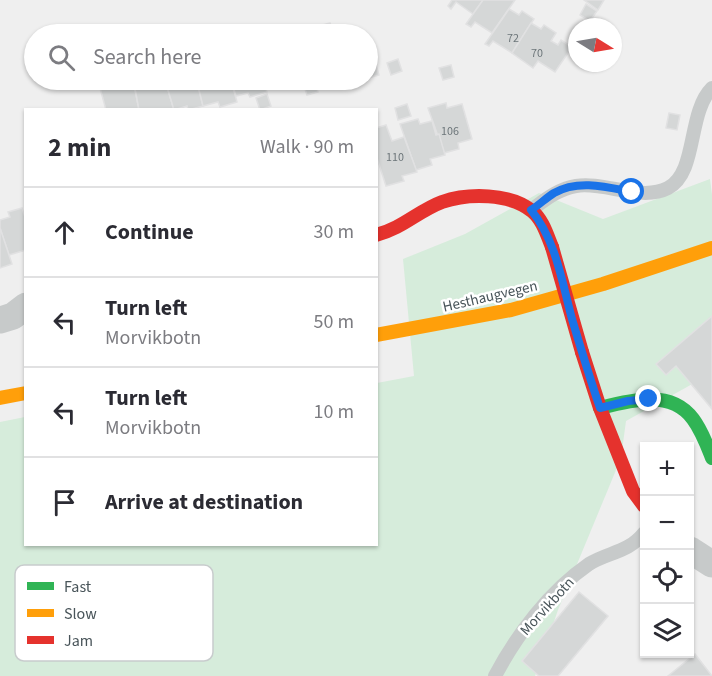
<!DOCTYPE html>
<meta charset="utf-8">
<style>
body{margin:0;font-family:"Source Sans 3",sans-serif;background:#f2f2f3;color:#2b2b33}
.controls{position:absolute;right:18px;bottom:18px;display:grid;overflow:hidden;border-radius:0px;box-shadow:0 2px 4px #0004}
.controls button{width:54px;height:54px;display:grid;place-items:center;padding:0;border:0;border-bottom:2px solid #e1e1e2;background:#fff;color:#2b2b33;font:30px sans-serif}
.compass{position:absolute;left:568px;top:18px;width:54px;height:54px;border-radius:50%;background:#fff;box-shadow:0 2px 4px #0004;rotate:101deg}
.stop{position:absolute;width:18px;height:18px;margin:-14px;border:4px solid #1a73e8;border-radius:50%;background:#fff}
.stop.end{background:#1a73e8;border-color:#fff;box-shadow:0 2px 6px #0008}
.list{margin:0;padding:0;list-style:none}
h2{display:flex;justify-content:space-between;align-items:center;height:78px;margin:0;padding:0 24px;font-size:26px}
h2 small{font-size:20px;font-weight:400;color:#7c7c81}
.list li{display:grid;grid-template-columns:39px 1fr auto;gap:18px;align-items:center;box-sizing:border-box;height:90px;padding:0 24px;border-top:2px solid #e1e1e2}
.list b{display:block;font-size:22px;white-space:nowrap}
.list p{margin:0;font-size:20px;white-space:nowrap;color:#7c7c81}
.list em{font-size:20px;font-style:normal;color:#7c7c81}
.icon{flex:none;width:33px;height:33px;fill:none;stroke:currentColor;stroke-width:2;stroke-linecap:round;stroke-linejoin:round}
.map{position:relative;flex:none;width:712px;height:676px;overflow:hidden}
.search{position:absolute;background:#fff;box-shadow:0 2px 4px #0004;left:24px;top:24px;width:354px;height:66px;display:flex;align-items:center;gap:15px;box-sizing:border-box;padding:0 21px;border-radius:33px;color:#7c7c81;font-size:22px}
.panel{position:absolute;background:#fff;box-shadow:0 2px 4px #0004;left:24px;top:108px;width:354px;height:438px;border-radius:0px}
.map>svg:first-child{display:block}
.green{fill:#d6ecdb}
.building{fill:#d5d7d7;stroke:#e1e1e2;stroke-width:1.5}
.lines{fill:none;stroke-linecap:round;stroke-linejoin:round}
.lane{stroke:#c7caca;stroke-width:14}
.street{stroke:#c7caca;stroke-width:27}
.fast{stroke:#30b455;stroke-width:14}
.slow{stroke:#ff9f0a;stroke-width:14}
.jam{stroke:#e5322d;stroke-width:14}
.jam-bridge{stroke:#e5322d;stroke-width:14}
.route{stroke:#1a73e8;stroke-width:8}
.labels{text-anchor:middle;stroke-width:5;stroke-linejoin:round;paint-order:stroke}
.number-label{font-size:12px;fill:#6d767a}
.street-label{font-size:15px;fill:#485459;stroke:#fff}
.key{fill:#fff;stroke:#c8cccd;stroke-width:1.5}
.key-label{font-size:16px;fill:#485459}
</style>
<div class="map">
<svg width="712" height="676" viewBox="0 0 712 676">
<rect width="100%" height="100%" fill="#efefef"/>
<polygon class="green" points="710,179 712,195 712,373 626,421 621,458 558,610 535,676 0,676 0,422 25,417 26,544 376,544 377,383 414,376 403,259 465,234 539,193 603,219"/>
<g class="building">
<polygon points="452,0 483,0 473,14 456,2 451,9 448,6"/>
<polygon points="483,0 515,0 492,33 475,22 471,27 466,24"/>
<polygon points="584,0 604,0 598,10"/>
<polygon points="586,4 597,11 590,21 580,15"/>
<polygon points="509,9 519,15 522,11 534,19 512,53 493,41 489,46 485,44"/>
<polygon points="330,23 334,34 311,34 314,34 312,28"/>
<polygon points="531,23 541,29 544,25 556,33 551,41 558,45 561,40 572,47 555,72 538,61 533,68 512,53"/>
<polygon points="368,38 379,75 368,78"/>
<polygon points="398,59 402,71 391,75 387,63"/>
<polygon points="451,65 454,77 443,80 439,68"/>
<polygon points="113,80 133,80 139,110 106,110 100,88 114,84"/>
<polygon points="146,80 165,80 174,110 139,110 134,83"/>
<polygon points="165,80 198,80 200,85 198,86 203,106 188,110 187,106 174,110"/>
<polygon points="198,80 231,80 237,102 220,107 218,102 203,106 198,86 200,85"/>
<polygon points="231,80 263,80 267,92 250,97 248,93 236,96"/>
<polygon points="314,80 318,92 307,95 303,83"/>
<polygon points="267,94 271,106 260,110 256,98"/>
<polygon points="446,103 447,108 462,104 472,139 458,143 459,149 444,153 428,108"/>
<polygon points="407,104 411,116 398,120 395,108"/>
<polygon points="669,113 680,115 677,130 666,128"/>
<polygon points="418,119 420,124 432,121 436,135 439,134 445,155 430,159 432,165 416,170 400,124"/>
<polygon points="386,125 392,141 404,137 417,172 402,176 404,181 386,186 376,155 376,128"/>
<polygon points="22,208 26,220 26,250 9,255 0,228 0,220 10,217 8,212"/>
<polygon points="0,228 12,264 0,268"/>
<polygon points="712,316 712,409 676,366 666,375 656,364"/>
<polygon points="579,592 608,616 558,676 539,676 522,661"/>
<polygon points="695,654 712,676 668,676"/>
</g>
<g class="lines">
<g class="lane">
<path d="M531,210C545,200 558,189 576,186C604,181 641,202 668,188C698,172 687,113 712,88"/>
<path d="M495,676C517,634 550,591 589,564C608,552 628,553 644,533"/>
</g>
<g class="street">
<polyline points="0,320 13,316 26,306"/>
<polyline points="690,550 712,564"/>
</g>
<path class="fast" d="M600,408C631,400 671,389 693,419C702,431 707,445 712,458"/>
<g class="slow">
<polyline points="376,335 511,310 603,284 712,248"/>
<polyline points="0,398 26,393"/>
</g>
<g class="jam">
<path d="M376,235C403,228 418,211 442,202C468,193 510,193 532,211C543,220 547,235 552,247"/>
<polyline points="582,352 600,408 633,491 644,506"/>
</g>
<polyline class="jam-bridge" points="552,247 582,352"/>
</g>
<g class="lines">
<path class="route" d="M632,192C607,187 578,179 554,193C546,198 539,205 531,210C556,240 562,282 572,319C581,349 590,379 600,408L628,401L649,399"/>
</g>
<g class="labels">
<g class="number-label">
<text x="513" y="42">72</text>
<text x="537" y="57">70</text>
<text x="450" y="135">106</text>
<text x="395" y="161">110</text>
</g>
<g class="street-label">
<text transform="translate(490 296) rotate(-13)" y="5">Hesthaugvegen</text>
<text transform="translate(547 606) rotate(-48)" y="5">Morvikbotn</text>
</g>
</g>
<rect x="15" y="565" width="198" height="96" rx="9" class="key"/>
<rect x="27" y="582" width="27" height="8" fill="#30b455"/>
<rect x="27" y="609" width="27" height="8" fill="#ff9f0a"/>
<rect x="27" y="636" width="27" height="8" fill="#e5322d"/>
<g class="key-label">
<text x="64" y="592">Fast</text>
<text x="64" y="619">Slow</text>
<text x="64" y="646">Jam</text>
</g>
</svg>
<div class="controls">
<button>+</button>
<button>−</button>
<button><svg class="icon" aria-label="locate" viewBox="0 0 24 24"><circle cx="12" cy="12" r="6"/><path d="M12 2v4M12 18v4M2 12h4M18 12h4"/></svg></button>
<button><svg class="icon" aria-label="layers" viewBox="0 0 24 24"><path d="M12 4l9 5-9 5-9-5zM3 14l9 5 9-5"/></svg></button>
</div>
<svg class="compass" viewBox="-18 -18 36 36"><path d="M0-13l5 13h-10z" fill="#e53935"/><path d="M0 13l5-13h-10z" fill="#7c7c81"/></svg>
<div class="stop" style="left:632px;top:192px"></div>
<div class="stop end" style="left:649px;top:399px"></div>
<div class="search"><svg class="icon" aria-label="search" viewBox="0 0 24 24"><circle cx="10" cy="10" r="6"/><path d="M15 15l6 6"/></svg>Search here</div>
<section class="panel">
<h2>2 min<small>Walk · 90 m</small></h2>
<ul class="list">
<li><svg class="icon" aria-label="ahead" viewBox="0 0 24 24"><path d="M12 20V5M6 11l6-6 6 6"/></svg><div><b>Continue</b></div><em>30 m</em></li>
<li><svg class="icon" aria-label="left" viewBox="0 0 24 24"><path d="M17 20v-9H6M10 6l-5 5 5 5"/></svg><div><b>Turn left</b><p>Morvikbotn</p></div><em>50 m</em></li>
<li><svg class="icon" aria-label="left" viewBox="0 0 24 24"><path d="M17 20v-9H6M10 6l-5 5 5 5"/></svg><div><b>Turn left</b><p>Morvikbotn</p></div><em>10 m</em></li>
<li><svg class="icon" aria-label="arrive" viewBox="0 0 24 24"><path d="M6 21V4h12l-3 4 3 4H6"/></svg><div><b>Arrive at destination</b></div></li>
</ul>
</section>
</div>
